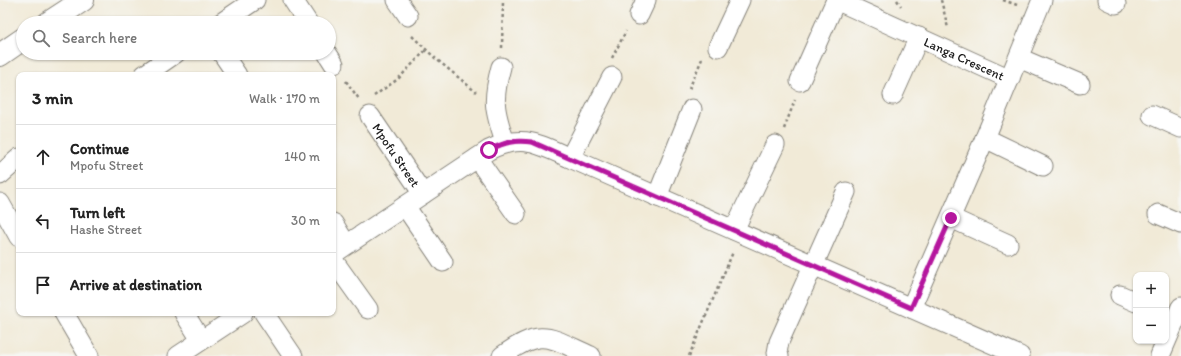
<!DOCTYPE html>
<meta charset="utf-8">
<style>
body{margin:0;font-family:Itim,sans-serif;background:#f6f6f6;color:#222}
.controls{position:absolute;right:12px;bottom:12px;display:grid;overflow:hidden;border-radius:8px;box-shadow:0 1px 3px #0004}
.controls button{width:36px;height:36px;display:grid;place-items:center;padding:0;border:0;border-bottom:1px solid #e0e0e0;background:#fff;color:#222;font:20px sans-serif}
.stop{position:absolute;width:12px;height:12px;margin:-9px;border:3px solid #b5179e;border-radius:50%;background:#fff}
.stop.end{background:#b5179e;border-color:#fff;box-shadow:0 1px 4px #0008}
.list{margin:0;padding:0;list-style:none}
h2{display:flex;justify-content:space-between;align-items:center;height:52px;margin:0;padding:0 16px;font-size:17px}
h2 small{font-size:13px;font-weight:400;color:#767676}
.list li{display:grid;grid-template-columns:26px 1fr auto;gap:12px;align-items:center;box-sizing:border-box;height:64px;padding:0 16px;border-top:1px solid #e0e0e0}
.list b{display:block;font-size:15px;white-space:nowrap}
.list p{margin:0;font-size:13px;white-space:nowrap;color:#767676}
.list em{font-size:13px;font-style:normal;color:#767676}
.icon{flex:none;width:22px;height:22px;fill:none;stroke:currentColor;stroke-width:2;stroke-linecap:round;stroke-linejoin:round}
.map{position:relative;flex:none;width:1181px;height:356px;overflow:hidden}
.search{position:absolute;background:#fff;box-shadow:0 1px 3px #0004;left:16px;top:16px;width:320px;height:44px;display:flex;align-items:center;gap:10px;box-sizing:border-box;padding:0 14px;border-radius:22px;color:#767676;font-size:15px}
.panel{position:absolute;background:#fff;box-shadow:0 1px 3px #0004;left:16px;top:72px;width:320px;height:244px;border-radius:8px}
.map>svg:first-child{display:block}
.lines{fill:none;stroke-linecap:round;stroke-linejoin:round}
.minor-casing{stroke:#86837a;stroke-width:21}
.tertiary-casing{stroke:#86837a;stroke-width:24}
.path{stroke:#86837a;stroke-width:2.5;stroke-dasharray:3 3;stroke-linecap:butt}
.minor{stroke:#fff;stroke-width:19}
.tertiary{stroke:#fff;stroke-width:22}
.route{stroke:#b5179e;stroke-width:5}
.labels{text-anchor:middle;stroke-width:3.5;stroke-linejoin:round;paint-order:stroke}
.street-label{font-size:13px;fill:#1c1c1c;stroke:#f6f6f2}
</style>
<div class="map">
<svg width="1181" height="356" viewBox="0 0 1181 356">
<rect width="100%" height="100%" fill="#f6f6f2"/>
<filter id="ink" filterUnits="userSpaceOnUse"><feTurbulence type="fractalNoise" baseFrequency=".025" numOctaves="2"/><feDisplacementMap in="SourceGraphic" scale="8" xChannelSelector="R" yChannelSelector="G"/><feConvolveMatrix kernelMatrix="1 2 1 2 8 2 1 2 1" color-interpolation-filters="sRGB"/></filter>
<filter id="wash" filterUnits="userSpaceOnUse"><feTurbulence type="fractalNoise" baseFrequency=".012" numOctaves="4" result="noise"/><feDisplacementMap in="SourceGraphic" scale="16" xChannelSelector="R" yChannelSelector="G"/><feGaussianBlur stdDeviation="0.9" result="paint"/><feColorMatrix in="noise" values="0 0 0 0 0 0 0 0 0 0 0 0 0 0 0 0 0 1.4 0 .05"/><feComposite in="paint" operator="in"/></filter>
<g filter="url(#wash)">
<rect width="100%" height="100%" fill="#f1ead7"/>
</g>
<g filter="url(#ink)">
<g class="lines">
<defs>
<g id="minor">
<polyline points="293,0 308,23"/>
<polyline points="397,0 408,16"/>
<path id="s1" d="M836,0L1010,79"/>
<polyline points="1107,0 1116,4"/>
<polyline points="639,15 646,0"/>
<polyline points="221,23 255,0"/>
<polyline points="718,47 740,0"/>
<polyline points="222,53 237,75"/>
<polyline points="327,53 334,64"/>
<polyline points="1019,58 1080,84"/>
<path d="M501,67C492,100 494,110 505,142"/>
<polyline points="144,75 176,53"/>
<polyline points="800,81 836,0"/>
<polyline points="893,95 919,37"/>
<polyline points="1152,115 1181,128"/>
<path id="s2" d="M370,116L423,194"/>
<polyline points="985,138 1043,166"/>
<polyline points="477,158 516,214"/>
<polyline points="570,158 612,77"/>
<polyline points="0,175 19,158"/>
<polyline points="657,197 692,109"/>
<polyline points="0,203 19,237"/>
<polyline points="405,206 443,262"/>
<polyline points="1158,214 1181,224"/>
<polyline points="951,218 1008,244"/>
<polyline points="333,223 346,244"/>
<polyline points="734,230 775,145"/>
<path d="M333,254L489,150C523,133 538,144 570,158L1020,356"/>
<polyline points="333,260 368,309"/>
<polyline points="1120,295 1136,302"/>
<polyline points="911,308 985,138 1042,0"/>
<polyline points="64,313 89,356"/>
<polyline points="184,313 201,340"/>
<polyline points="264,313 293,356"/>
<polyline points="178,356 243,313"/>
<path d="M502,356C543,327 548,337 591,356"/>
<polyline points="779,356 777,353 779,342 846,192"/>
<polyline points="1160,356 1181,307"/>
</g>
<g id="tertiary">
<polyline points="48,23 83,0"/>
<polyline points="0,55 23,39"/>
</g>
</defs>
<use href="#minor" class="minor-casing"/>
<use href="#tertiary" class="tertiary-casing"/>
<g class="path">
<polyline points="897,0 901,6"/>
<polyline points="941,0 948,28"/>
<polyline points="1003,0 1017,5"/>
<polyline points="412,36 435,58 476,92"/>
<polyline points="502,48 503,0"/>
<polyline points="612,58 626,31"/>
<polyline points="346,81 359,99"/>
<polyline points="689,89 702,59"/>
<polyline points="374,96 398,79 426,50"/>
<polyline points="784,129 795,100"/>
<polyline points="689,356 733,252"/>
</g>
<use href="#minor" class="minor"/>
<use href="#tertiary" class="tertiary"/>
</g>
</g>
<g class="lines" filter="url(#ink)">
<path class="route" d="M489,150C506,142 513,140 532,142L911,308L951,218"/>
</g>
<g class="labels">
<g class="street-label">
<text dy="5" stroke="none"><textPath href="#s1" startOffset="141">Langa Crescent</textPath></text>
<text dy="5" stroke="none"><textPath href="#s2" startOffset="47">Mpofu Street</textPath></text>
</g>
</g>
</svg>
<div class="controls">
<button>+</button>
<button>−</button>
</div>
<div class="stop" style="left:489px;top:150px"></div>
<div class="stop end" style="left:951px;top:218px"></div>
<div class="search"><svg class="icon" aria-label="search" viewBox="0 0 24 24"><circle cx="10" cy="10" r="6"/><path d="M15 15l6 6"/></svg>Search here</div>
<section class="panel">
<h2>3 min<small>Walk · 170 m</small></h2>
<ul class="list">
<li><svg class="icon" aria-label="ahead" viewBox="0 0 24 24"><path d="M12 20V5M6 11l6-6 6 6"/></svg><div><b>Continue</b><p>Mpofu Street</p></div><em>140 m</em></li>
<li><svg class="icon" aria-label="left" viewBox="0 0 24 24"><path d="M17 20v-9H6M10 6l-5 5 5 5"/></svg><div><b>Turn left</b><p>Hashe Street</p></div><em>30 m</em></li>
<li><svg class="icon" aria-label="arrive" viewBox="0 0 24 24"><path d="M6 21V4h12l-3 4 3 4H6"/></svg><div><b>Arrive at destination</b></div></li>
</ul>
</section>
</div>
